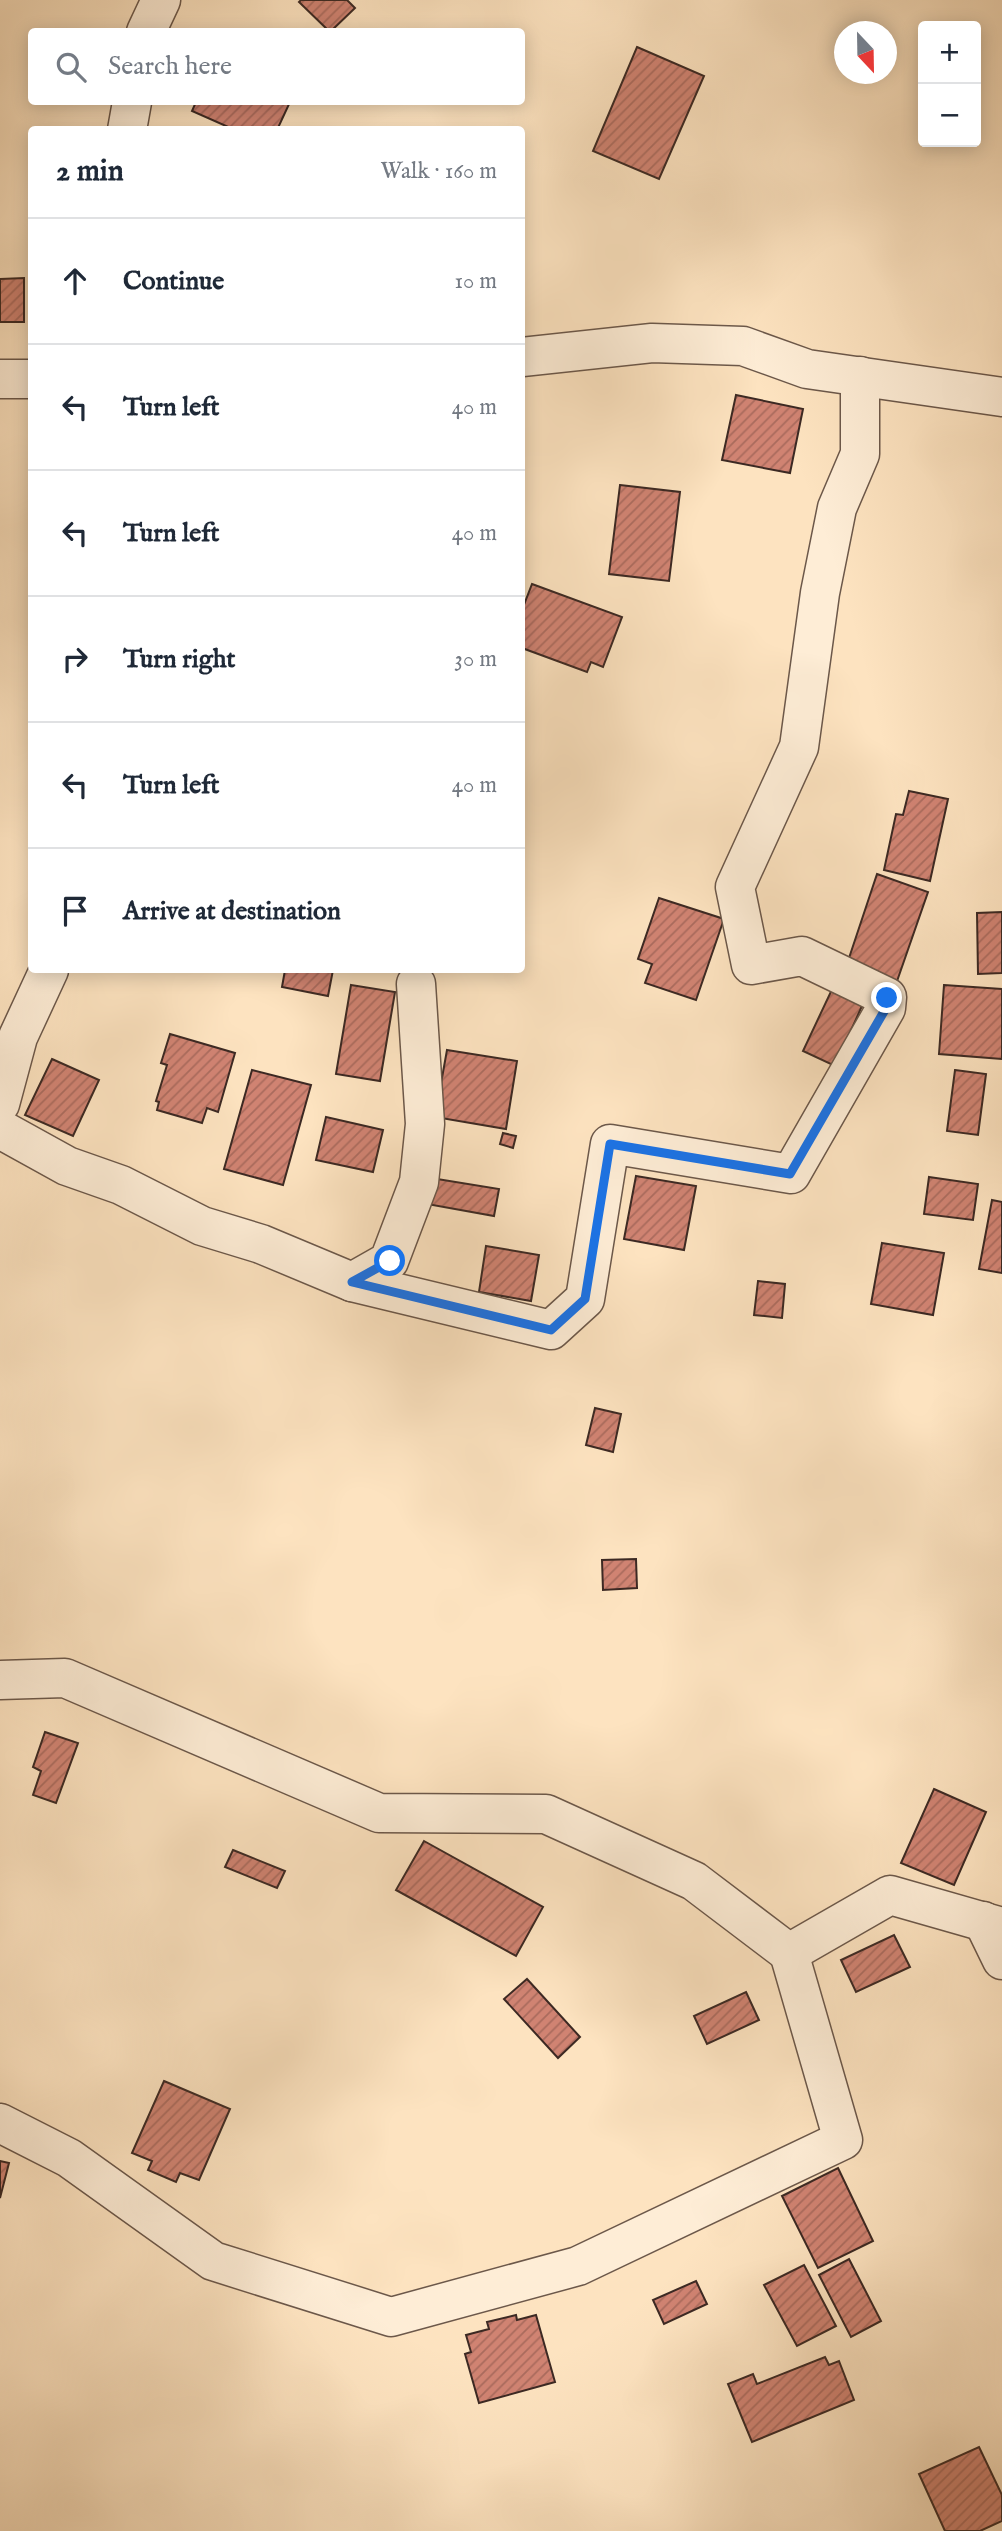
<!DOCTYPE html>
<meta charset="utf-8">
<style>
body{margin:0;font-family:"IM FELL English",serif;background:#f2f2f3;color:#1f2937}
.controls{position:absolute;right:21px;top:21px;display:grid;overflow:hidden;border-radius:7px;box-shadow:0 4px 18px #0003}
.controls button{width:63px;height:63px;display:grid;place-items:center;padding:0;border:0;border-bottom:2px solid #e0e1e3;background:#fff;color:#1f2937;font:35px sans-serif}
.compass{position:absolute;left:834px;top:21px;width:63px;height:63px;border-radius:50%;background:#fff;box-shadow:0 4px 18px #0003;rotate:158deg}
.stop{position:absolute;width:21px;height:21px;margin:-16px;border:5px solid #1a73e8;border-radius:50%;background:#fff}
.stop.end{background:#1a73e8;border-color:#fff;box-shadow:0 2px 7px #0008}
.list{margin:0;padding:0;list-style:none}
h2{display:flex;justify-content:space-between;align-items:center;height:91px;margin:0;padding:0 28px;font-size:30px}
h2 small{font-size:23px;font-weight:400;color:#747a83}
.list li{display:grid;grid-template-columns:46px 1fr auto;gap:21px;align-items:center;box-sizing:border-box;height:126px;padding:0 28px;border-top:2px solid #e0e1e3}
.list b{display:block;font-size:26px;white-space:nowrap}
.list em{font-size:23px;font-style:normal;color:#747a83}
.icon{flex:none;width:38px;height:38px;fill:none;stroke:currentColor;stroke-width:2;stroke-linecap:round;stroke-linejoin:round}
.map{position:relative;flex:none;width:1002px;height:2531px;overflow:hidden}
.search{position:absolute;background:#fff;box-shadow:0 4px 18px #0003;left:28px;top:28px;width:497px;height:77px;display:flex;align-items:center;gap:18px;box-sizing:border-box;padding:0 24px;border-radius:7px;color:#747a83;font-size:26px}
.panel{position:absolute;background:#fff;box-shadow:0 4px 18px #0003;left:28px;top:126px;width:497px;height:847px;border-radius:7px}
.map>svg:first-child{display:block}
.building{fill:url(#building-hatch);stroke:#3c2923;stroke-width:2}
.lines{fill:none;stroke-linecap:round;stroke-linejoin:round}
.minor-casing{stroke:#6c584a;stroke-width:41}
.minor{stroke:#feedd6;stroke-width:38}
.route{stroke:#1a73e8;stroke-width:9}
</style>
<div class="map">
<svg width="1002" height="2531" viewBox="0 0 1002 2531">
<defs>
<pattern id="building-hatch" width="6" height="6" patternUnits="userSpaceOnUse" patternTransform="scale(1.75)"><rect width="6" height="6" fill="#d08372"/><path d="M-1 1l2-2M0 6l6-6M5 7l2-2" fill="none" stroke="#aa6b5d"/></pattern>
</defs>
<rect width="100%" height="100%" fill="#fde3c0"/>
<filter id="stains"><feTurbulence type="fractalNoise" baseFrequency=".00286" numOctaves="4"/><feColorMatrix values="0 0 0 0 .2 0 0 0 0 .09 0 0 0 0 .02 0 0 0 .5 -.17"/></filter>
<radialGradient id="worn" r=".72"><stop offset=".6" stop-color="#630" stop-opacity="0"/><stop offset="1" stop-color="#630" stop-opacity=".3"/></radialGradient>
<g class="building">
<polygon points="301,0 347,0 355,8 330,32 299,2"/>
<polygon points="637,47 704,76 659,179 593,151"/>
<polygon points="196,102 290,102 277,130 235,130 192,111"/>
<polygon points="24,278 24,322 0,322 0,279"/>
<polygon points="736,395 803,409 790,473 722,460"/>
<polygon points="620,485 680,492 669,581 609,574"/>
<polygon points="532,584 622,617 603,667 591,662 587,672 522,648 524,638 522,637 522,610"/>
<polygon points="909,791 948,799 930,881 884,870 896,814 903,815"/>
<polygon points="877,874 928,892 896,984 846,967"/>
<polygon points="659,898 724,919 696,1000 645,983 652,964 638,959"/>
<polygon points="1002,912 1002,973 978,974 977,913"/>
<polygon points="285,970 333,970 328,996 282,987"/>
<polygon points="835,983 866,997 835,1066 803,1051"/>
<polygon points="351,985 395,992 380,1081 336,1074"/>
<polygon points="944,985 1002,989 1002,1059 939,1054"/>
<polygon points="170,1034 235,1053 218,1112 207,1108 202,1123 157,1110 159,1102 156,1101 167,1065 161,1063"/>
<polygon points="447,1050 517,1061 506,1129 435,1117"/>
<polygon points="52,1059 99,1080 73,1136 25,1115"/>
<polygon points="252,1070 311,1085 283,1185 224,1169"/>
<polygon points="955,1070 986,1074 978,1135 947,1131"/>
<polygon points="326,1117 383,1130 373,1172 316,1160"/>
<polygon points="503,1133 516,1136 513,1148 500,1144"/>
<polygon points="636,1176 696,1186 684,1250 624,1239"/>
<polygon points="929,1177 978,1184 973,1220 924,1214"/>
<polygon points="431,1178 499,1189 494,1216 427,1204"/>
<polygon points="992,1200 1002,1202 1002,1273 979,1269"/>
<polygon points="882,1243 944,1253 933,1315 871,1304"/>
<polygon points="486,1246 539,1255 531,1301 479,1292"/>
<polygon points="758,1281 785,1284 782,1318 754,1315"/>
<polygon points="595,1408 621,1414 613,1452 586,1445"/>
<polygon points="636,1559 637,1588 603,1590 602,1560"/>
<polygon points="45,1732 78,1743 56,1803 33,1795 41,1771 33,1767"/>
<polygon points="934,1789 986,1812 954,1885 901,1863"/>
<polygon points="424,1841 543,1907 516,1956 396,1890"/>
<polygon points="233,1850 285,1871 277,1888 225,1867"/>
<polygon points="894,1935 910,1967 856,1992 841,1960"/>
<polygon points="527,1979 580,2037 558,2058 504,1999"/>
<polygon points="746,1992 759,2020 707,2044 694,2016"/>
<polygon points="164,2081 230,2109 199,2180 180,2173 176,2182 148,2170 152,2161 132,2153"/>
<polygon points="0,2161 9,2163 0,2198"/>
<polygon points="838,2168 873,2241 818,2268 782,2196"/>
<polygon points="849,2259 881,2321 851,2337 819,2275"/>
<polygon points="804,2265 836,2326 797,2346 764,2285"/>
<polygon points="696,2281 707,2304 664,2324 653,2300"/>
<polygon points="516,2315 517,2320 536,2315 555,2382 479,2403 465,2354 471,2352 466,2335 489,2329 487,2322"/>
<polygon points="825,2357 829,2365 839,2361 854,2400 752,2442 728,2384 753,2374 757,2384"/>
<polygon points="979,2447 1002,2495 1002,2521 980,2531 945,2531 919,2474"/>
</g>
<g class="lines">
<defs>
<g id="minor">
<polyline points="146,32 161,0"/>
<polyline points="127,130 132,102"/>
<polyline points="522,357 652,343 743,346 807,369 1002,397"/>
<polyline points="0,379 32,379"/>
<polyline points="0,1104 18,1037 49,970"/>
<polyline points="0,1129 67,1166 121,1185 202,1226 261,1244 352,1282 389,1261 419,1182 425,1124 416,984"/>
<polyline points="352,1282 551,1330 585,1299 610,1144 791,1174 886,1008 887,997 802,956 751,965 735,887 799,747 820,593 837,508 860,454 860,376"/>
<polyline points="0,1680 65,1678 379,1813 546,1814 694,1881 789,1953 890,1895 1002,1927"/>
<polyline points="983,1921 1002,1960"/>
<polyline points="0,2123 69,2158 213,2261 391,2317 578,2266 843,2140 789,1953"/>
</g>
</defs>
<use href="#minor" class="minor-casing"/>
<use href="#minor" class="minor"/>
</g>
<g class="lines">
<polyline class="route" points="390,1261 352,1282 551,1330 585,1299 610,1144 790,1174 886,1008 887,998"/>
</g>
<rect width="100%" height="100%" filter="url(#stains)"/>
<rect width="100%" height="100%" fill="url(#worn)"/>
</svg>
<div class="controls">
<button>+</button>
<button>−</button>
</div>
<svg class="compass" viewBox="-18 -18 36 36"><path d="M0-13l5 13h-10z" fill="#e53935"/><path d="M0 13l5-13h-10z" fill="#747a83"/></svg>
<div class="stop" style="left:390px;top:1261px"></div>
<div class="stop end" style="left:887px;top:998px"></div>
<div class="search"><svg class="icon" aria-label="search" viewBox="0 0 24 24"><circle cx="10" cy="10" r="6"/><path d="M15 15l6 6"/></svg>Search here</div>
<section class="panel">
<h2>2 min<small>Walk · 160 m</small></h2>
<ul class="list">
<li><svg class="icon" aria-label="ahead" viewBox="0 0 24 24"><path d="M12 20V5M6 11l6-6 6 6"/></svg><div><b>Continue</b></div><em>10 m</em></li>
<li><svg class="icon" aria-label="left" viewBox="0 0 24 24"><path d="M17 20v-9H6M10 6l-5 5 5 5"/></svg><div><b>Turn left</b></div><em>40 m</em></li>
<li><svg class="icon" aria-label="left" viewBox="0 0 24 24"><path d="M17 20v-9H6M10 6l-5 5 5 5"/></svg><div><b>Turn left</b></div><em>40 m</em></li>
<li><svg class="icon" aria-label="right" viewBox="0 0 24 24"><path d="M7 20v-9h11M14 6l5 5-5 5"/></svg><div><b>Turn right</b></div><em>30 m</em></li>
<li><svg class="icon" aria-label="left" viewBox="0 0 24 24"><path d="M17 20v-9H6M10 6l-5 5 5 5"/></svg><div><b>Turn left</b></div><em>40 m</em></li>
<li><svg class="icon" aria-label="arrive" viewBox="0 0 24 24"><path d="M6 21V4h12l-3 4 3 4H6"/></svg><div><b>Arrive at destination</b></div></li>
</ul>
</section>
</div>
